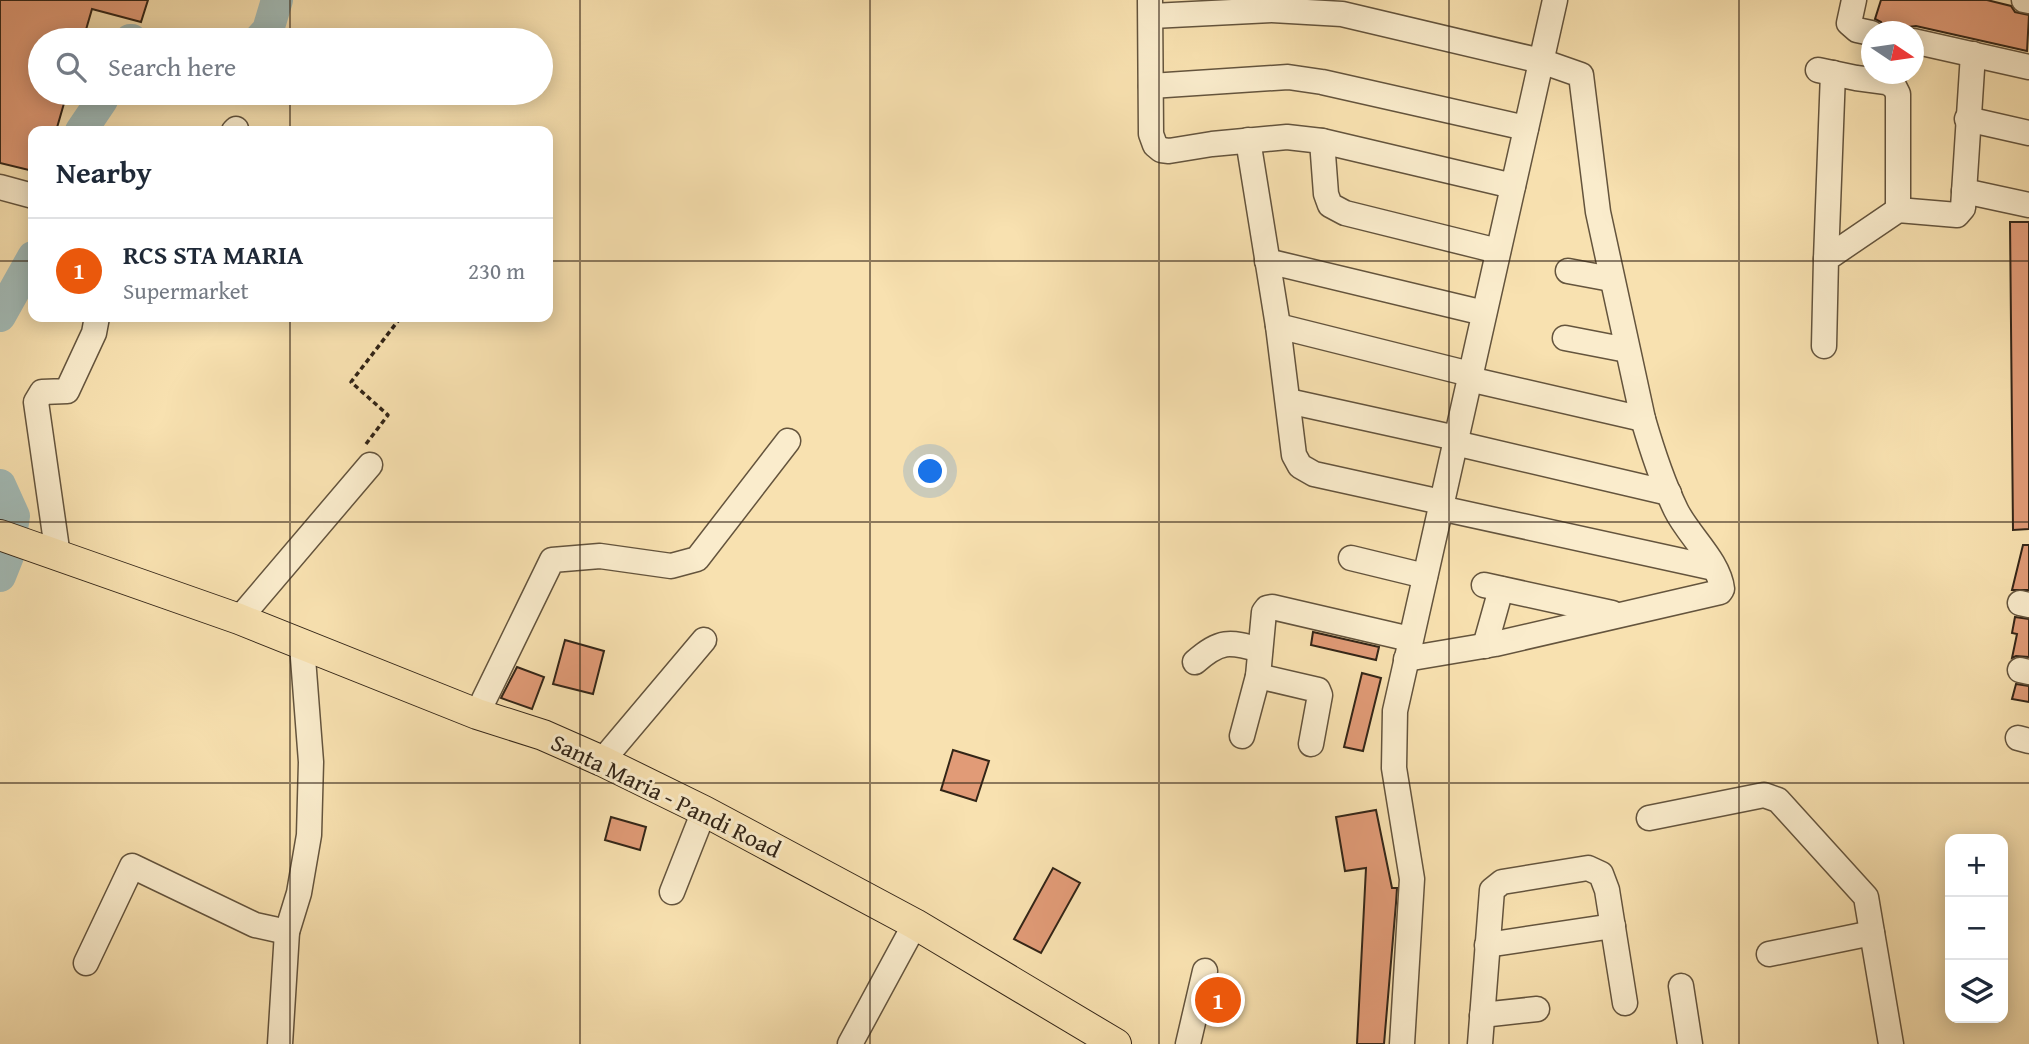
<!DOCTYPE html>
<meta charset="utf-8">
<style>
body{margin:0;font-family:"Gentium Book Plus",serif;background:#f2f2f3;color:#1f2937}
.controls{position:absolute;right:21px;bottom:21px;display:grid;overflow:hidden;border-radius:14px;box-shadow:0 4px 18px #0003}
.controls button{width:63px;height:63px;display:grid;place-items:center;padding:0;border:0;border-bottom:2px solid #e0e1e3;background:#fff;color:#1f2937;font:35px sans-serif}
.compass{position:absolute;left:1861px;top:21px;width:63px;height:63px;border-radius:50%;background:#fff;box-shadow:0 4px 18px #0003;rotate:103deg}
.you{position:absolute;left:931px;top:472px;width:24px;height:24px;margin:-18px;border:5px solid #fff;border-radius:50%;background:#1a73e8;box-shadow:0 0 0 10px #1a73e833}
.badge{display:grid;place-items:center;width:46px;height:46px;border-radius:50%;background:#ea580c;color:#fff;font-size:23px;font-weight:700}
.pin{position:absolute;translate:-50% -50%;border:4px solid #fff;box-shadow:0 2px 7px #0006}
.list{margin:0;padding:0;list-style:none}
h2{display:flex;justify-content:space-between;align-items:center;height:91px;margin:0;padding:0 28px;font-size:30px}
h2 small{font-size:23px;font-weight:400;color:#747a83}
.list li{display:grid;grid-template-columns:46px 1fr auto;gap:21px;align-items:center;box-sizing:border-box;height:105px;padding:0 28px;border-top:2px solid #e0e1e3}
.list b{display:block;font-size:26px;white-space:nowrap}
.list p{margin:0;font-size:23px;white-space:nowrap;color:#747a83}
.list em{font-size:23px;font-style:normal;color:#747a83}
.icon{flex:none;width:38px;height:38px;fill:none;stroke:currentColor;stroke-width:2;stroke-linecap:round;stroke-linejoin:round}
.map{position:relative;flex:none;width:2029px;height:1044px;overflow:hidden}
.search{position:absolute;background:#fff;box-shadow:0 4px 18px #0003;left:28px;top:28px;width:525px;height:77px;display:flex;align-items:center;gap:18px;box-sizing:border-box;padding:0 24px;border-radius:38px;color:#747a83;font-size:26px}
.panel{position:absolute;background:#fff;box-shadow:0 4px 18px #0003;left:28px;top:126px;width:525px;height:196px;border-radius:14px}
.map>svg:first-child{display:block}
.lines{fill:none;stroke-linecap:round;stroke-linejoin:round}
.river{stroke:#a2bbb7;stroke-width:32}
.building{fill:#e19b77;stroke:#332517;stroke-width:2}
.minor-casing{stroke:#64543d;stroke-width:27}
.major-casing{stroke:#332517;stroke-width:32}
.path{stroke:#332517;stroke-width:3.5;stroke-dasharray:5 3.5;stroke-linecap:butt}
.minor{stroke:#faeccc;stroke-width:24}
.major{stroke:#f8e1b0;stroke-width:30}
.grid{fill:none;stroke:#332517;stroke-width:2;stroke-opacity:0.55}
.labels{text-anchor:middle;stroke-width:6;stroke-linejoin:round;paint-order:stroke}
.street-label{font-size:24px;fill:#332517;stroke:#faeccc}
</style>
<div class="map">
<svg width="2029" height="1044" viewBox="0 0 2029 1044">
<rect width="100%" height="100%" fill="#f8e1b0"/>
<filter id="stains"><feTurbulence type="fractalNoise" baseFrequency=".00286" numOctaves="4"/><feColorMatrix values="0 0 0 0 .2 0 0 0 0 .09 0 0 0 0 .02 0 0 0 .5 -.17"/></filter>
<radialGradient id="worn" r=".72"><stop offset=".6" stop-color="#630" stop-opacity="0"/><stop offset="1" stop-color="#630" stop-opacity=".3"/></radialGradient>
<g class="lines">
<g class="river">
<polyline points="130,40 132,40"/>
<polyline points="259,40 268,30 277,0"/>
<polyline points="81,131 102,100 103,93"/>
<polyline points="0,316 33,257"/>
<polyline points="0,485 14,516 8,556 0,576"/>
</g>
</g>
<g class="building">
<polygon points="0,0 148,0 141,22 92,9 83,40 40,40 40,93 67,93 56,131 33,131 33,171 0,163"/>
<polygon points="1881,0 1987,0 2011,6 2015,12 2029,15 2027,51 1916,26 1908,27 1902,32 1885,30 1881,22 1875,19"/>
<polygon points="2010,222 2029,222 2029,529 2013,530"/>
<polygon points="2023,545 2029,545 2029,590 2012,590"/>
<polygon points="2015,617 2029,619 2029,657 2016,656 2012,658 2017,634 2012,633"/>
<polygon points="1313,632 1379,647 1376,660 1311,645"/>
<polygon points="565,640 604,651 593,694 553,684"/>
<polygon points="517,667 544,677 532,709 501,698"/>
<polygon points="1362,673 1381,678 1363,751 1344,747"/>
<polygon points="2016,684 2029,686 2029,702 2012,699"/>
<polygon points="953,750 989,761 976,801 941,790"/>
<polygon points="1376,810 1392,888 1397,888 1396,903 1384,1044 1357,1044 1366,868 1345,871 1336,817"/>
<polygon points="611,817 646,827 640,850 605,840"/>
<polygon points="1053,868 1080,883 1041,953 1014,939"/>
</g>
<g class="lines">
<defs>
<g id="minor">
<polyline points="1854,0 1849,23 1857,30 1871,33"/>
<polyline points="2024,0 2029,1"/>
<polyline points="1150,1 1151,134 1155,145 1161,150 1169,151 1212,144 1287,137 1322,141 1513,186"/>
<path d="M1152,16L1272,10L1342,14L1541,61L1581,75L1598,212L1643,419C1652,450 1662,481 1676,510C1688,535 1719,561 1722,589L1720,592L1495,644L1406,659"/>
<polyline points="1913,41 2029,67"/>
<polyline points="1818,70 1856,78 1886,82 1894,86 1898,94 1898,210"/>
<polyline points="1151,86 1288,77 1322,82 1526,128"/>
<polyline points="1967,119 2029,133"/>
<polyline points="234,131 236,129"/>
<polyline points="1248,140 1278,326 1294,455 1300,466 1314,474 1441,502"/>
<polyline points="1322,141 1326,194 1330,205 1345,213 1498,251"/>
<polyline points="0,187 33,196"/>
<polyline points="1964,191 2029,205"/>
<polyline points="1826,259 1833,73"/>
<polyline points="1267,261 1484,313"/>
<polyline points="1568,271 1611,279"/>
<polyline points="1278,326 1470,374"/>
<polyline points="1565,338 1627,350"/>
<polyline points="1824,346 1826,259 1898,210 1957,215 1963,208 1973,54"/>
<polyline points="1469,379 1643,419"/>
<polyline points="1288,401 1456,438"/>
<polyline points="1455,443 1669,493"/>
<polyline points="1440,508 1714,568"/>
<polyline points="58,556 36,402 42,392 67,391 94,333 97,317"/>
<polyline points="1351,558 1425,576"/>
<polyline points="1484,585 1612,613"/>
<polyline points="2020,603 2029,605"/>
<polyline points="239,619 370,465"/>
<polyline points="1485,646 1501,589"/>
<path d="M1195,662C1220,640 1229,641 1260,650"/>
<polyline points="2020,670 2029,672"/>
<polyline points="1258,676 1318,690 1320,695 1311,744"/>
<polyline points="477,714 552,560 600,556 671,566 697,559 788,441"/>
<polyline points="1242,736 1258,676 1264,612 1267,608 1272,607 1410,639"/>
<polyline points="2018,738 2029,741"/>
<polyline points="602,761 704,640"/>
<polyline points="1649,818 1764,795 1778,800 1866,897 1891,1044"/>
<polyline points="672,892 704,811"/>
<polyline points="1487,945 1613,926"/>
<polyline points="1769,954 1872,933"/>
<polyline points="86,963 132,866 255,925 287,932"/>
<polyline points="1681,986 1690,1044"/>
<polyline points="1482,1015 1537,1009"/>
<polyline points="280,1044 287,932 299,893 309,835 311,762 302,645"/>
<polyline points="850,1044 915,924"/>
<polyline points="1188,1044 1205,971"/>
<polyline points="1402,1044 1412,879 1394,768 1395,711 1555,0"/>
<polyline points="1480,1044 1492,890 1502,882 1588,868 1601,874 1607,890 1625,1003"/>
</g>
<polyline id="major" points="0,535 239,619 477,714 543,735 602,761 704,811 915,924 1116,1044"/>
</defs>
<use href="#minor" class="minor-casing"/>
<use href="#major" class="major-casing"/>
<polyline class="path" points="366,444 388,415 351,382 401,317"/>
<use href="#minor" class="minor"/>
<use href="#major" class="major"/>
</g>
<path class="grid" d="M290,0V40M580,0V1044M870,0V1044M1159,0V1044M1449,0V1044M1739,0V1044M290,93V131M0,261H33M548,261H2029M290,317V1044M0,522H2029M0,783H2029"/>
<g class="labels">
<g class="street-label">
<text transform="translate(666 796) rotate(26)" y="8">Santa Maria - Pandi Road</text>
</g>
</g>
<rect width="100%" height="100%" filter="url(#stains)"/>
<rect width="100%" height="100%" fill="url(#worn)"/>
</svg>
<div class="controls">
<button>+</button>
<button>−</button>
<button><svg class="icon" aria-label="layers" viewBox="0 0 24 24"><path d="M12 4l9 5-9 5-9-5zM3 14l9 5 9-5"/></svg></button>
</div>
<svg class="compass" viewBox="-18 -18 36 36"><path d="M0-13l5 13h-10z" fill="#e53935"/><path d="M0 13l5-13h-10z" fill="#747a83"/></svg>
<div class="you"></div>
<div class="pin badge" style="left:1218px;top:1000px">1</div>
<div class="search"><svg class="icon" aria-label="search" viewBox="0 0 24 24"><circle cx="10" cy="10" r="6"/><path d="M15 15l6 6"/></svg>Search here</div>
<section class="panel">
<h2>Nearby<small></small></h2>
<ul class="list">
<li><span class="badge">1</span><div><b>RCS STA MARIA</b><p>Supermarket</p></div><em>230 m</em></li>
</ul>
</section>
</div>
